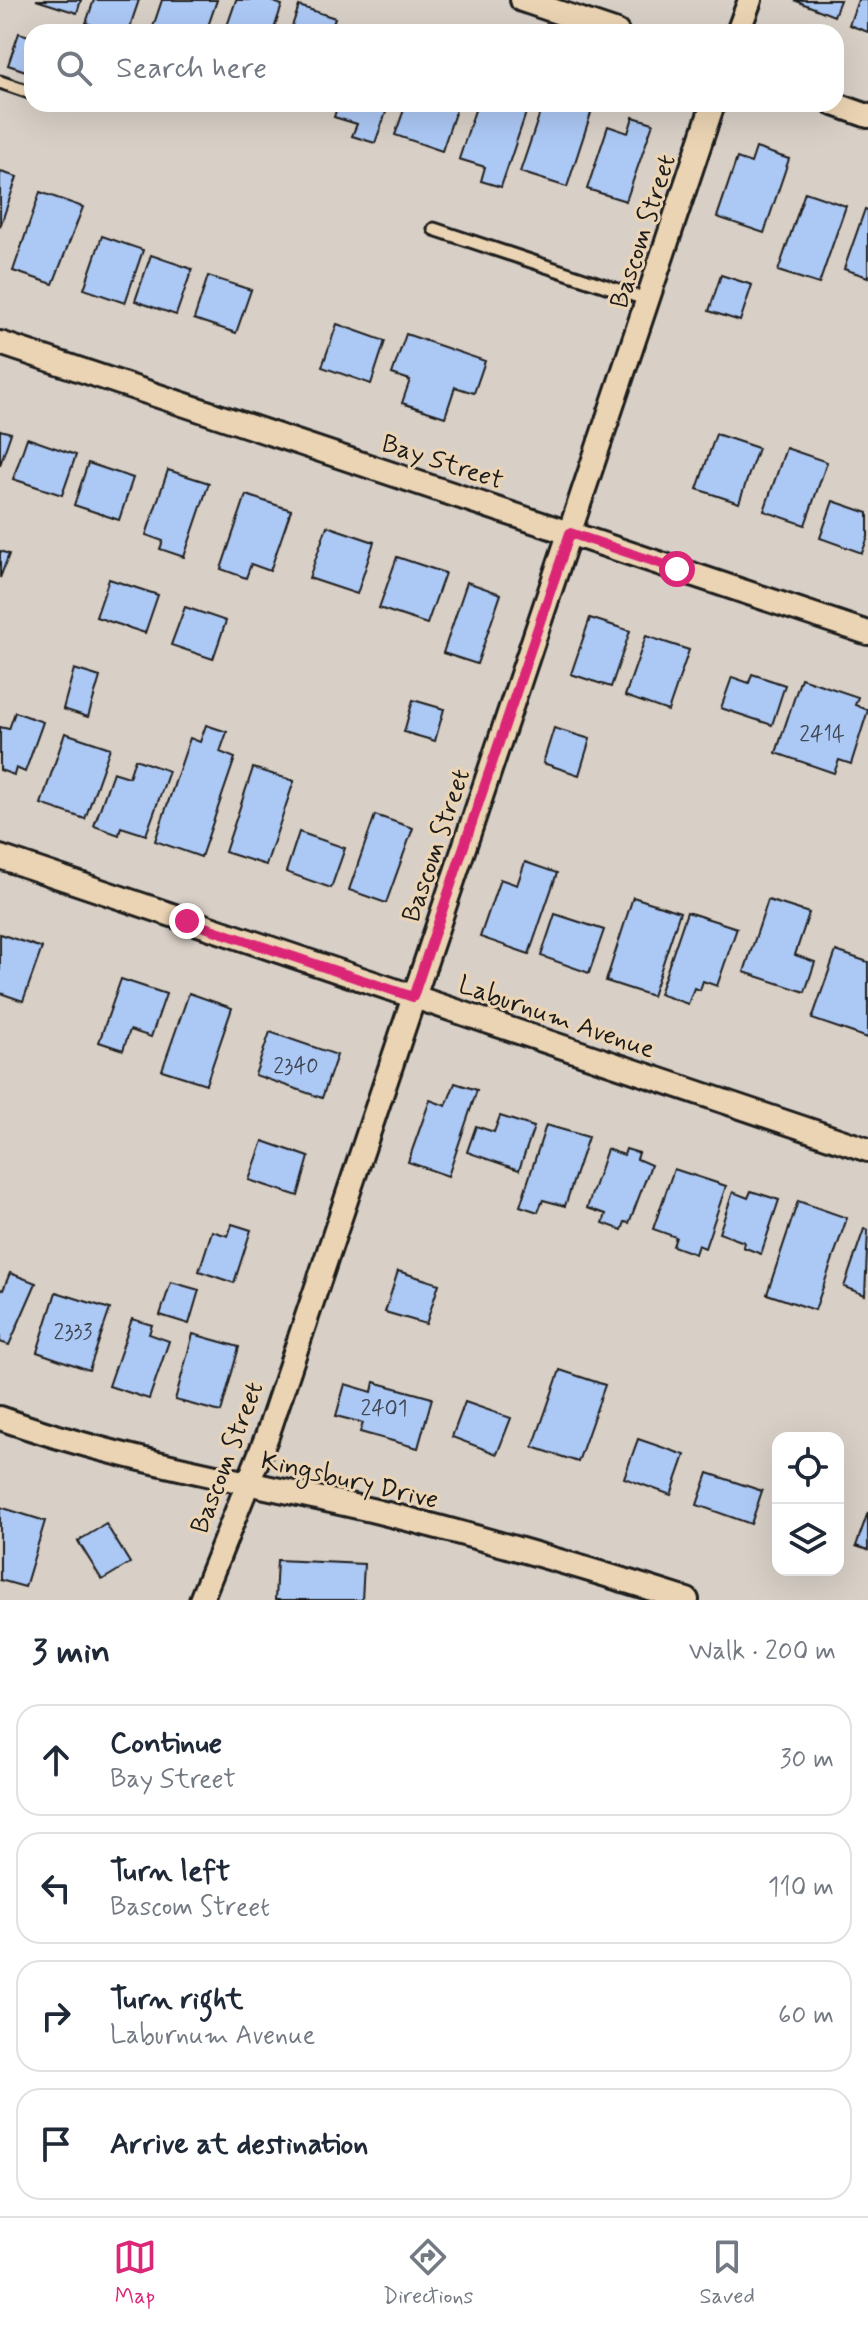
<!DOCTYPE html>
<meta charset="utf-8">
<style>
body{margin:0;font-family:Mynerve,sans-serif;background:#f2f2f3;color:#1f2937}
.controls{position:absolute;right:24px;bottom:24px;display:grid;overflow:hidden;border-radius:16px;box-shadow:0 8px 32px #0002}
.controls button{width:72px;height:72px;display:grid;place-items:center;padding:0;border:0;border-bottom:2px solid #e0e1e3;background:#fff;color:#1f2937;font:40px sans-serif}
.stop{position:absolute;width:24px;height:24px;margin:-18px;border:6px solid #db2777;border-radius:50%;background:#fff}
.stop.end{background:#db2777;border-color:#fff;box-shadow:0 2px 8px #0008}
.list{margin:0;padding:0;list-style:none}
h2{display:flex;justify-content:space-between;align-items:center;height:104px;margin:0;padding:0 32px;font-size:34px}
h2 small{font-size:26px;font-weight:400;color:#747a83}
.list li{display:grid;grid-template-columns:52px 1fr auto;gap:24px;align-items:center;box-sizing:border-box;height:112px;margin:0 16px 16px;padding:0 16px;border:2px solid #e0e1e3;border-radius:24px}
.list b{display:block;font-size:30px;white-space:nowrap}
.list p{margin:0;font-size:26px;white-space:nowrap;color:#747a83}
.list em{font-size:26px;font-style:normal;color:#747a83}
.icon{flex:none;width:44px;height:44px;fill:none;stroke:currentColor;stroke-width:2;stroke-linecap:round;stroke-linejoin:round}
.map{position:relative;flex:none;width:868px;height:1600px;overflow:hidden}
.search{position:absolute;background:#fff;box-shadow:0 8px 32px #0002;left:24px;right:24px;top:24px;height:88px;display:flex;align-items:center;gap:20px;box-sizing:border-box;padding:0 28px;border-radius:24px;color:#747a83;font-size:30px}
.sheet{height:616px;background:#fff}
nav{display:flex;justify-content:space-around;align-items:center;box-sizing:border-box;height:112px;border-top:2px solid #e0e1e3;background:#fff;font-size:22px;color:#747a83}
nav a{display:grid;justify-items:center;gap:4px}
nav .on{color:#db2777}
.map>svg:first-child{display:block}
.building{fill:#acc8f5;stroke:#1c1c1c;stroke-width:2}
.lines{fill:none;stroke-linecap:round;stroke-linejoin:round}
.service-casing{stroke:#1c1c1c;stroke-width:17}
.minor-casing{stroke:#1c1c1c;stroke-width:28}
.service{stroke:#ebd4b3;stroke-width:11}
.minor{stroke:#ebd4b3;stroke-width:22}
.route{stroke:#db2777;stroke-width:10}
.labels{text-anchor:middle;stroke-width:6;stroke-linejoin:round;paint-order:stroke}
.number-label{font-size:22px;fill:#404752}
.street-label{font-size:26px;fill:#1c1c1c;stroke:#ebd4b3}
</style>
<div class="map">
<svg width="868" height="1600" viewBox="0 0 868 1600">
<rect width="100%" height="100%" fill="#d8d0c7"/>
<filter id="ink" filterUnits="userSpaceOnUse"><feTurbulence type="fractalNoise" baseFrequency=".0125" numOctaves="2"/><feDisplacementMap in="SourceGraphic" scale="16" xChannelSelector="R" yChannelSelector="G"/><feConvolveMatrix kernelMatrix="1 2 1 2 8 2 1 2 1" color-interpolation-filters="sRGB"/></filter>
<g filter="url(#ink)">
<g class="building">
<polygon points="36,0 81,0 77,13"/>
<polygon points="94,0 139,0 128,32 114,32 86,23"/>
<polygon points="162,0 217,0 206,32 168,32 153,27"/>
<polygon points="236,0 268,0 282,5 273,32 225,32"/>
<polygon points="794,0 840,0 834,16"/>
<polygon points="858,0 868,0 868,32 849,25"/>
<polygon points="299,6 335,18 331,30 338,32 290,32"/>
<polygon points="19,33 32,37 32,73 8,65"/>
<polygon points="338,104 389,104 375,143 352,136 357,124 334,117"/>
<polygon points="406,104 458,104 442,151 395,135"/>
<polygon points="477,104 529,104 501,187 481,181 485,167 459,159"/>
<polygon points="543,104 594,104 567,187 520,172"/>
<polygon points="633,117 653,123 626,201 587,189 608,126 628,133"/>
<polygon points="756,148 789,159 764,233 717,217 737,158 751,163"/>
<polygon points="1,172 17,177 0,227 0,175"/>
<polygon points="40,192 83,207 53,284 13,271"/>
<polygon points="805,192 846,206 819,284 778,271"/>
<polygon points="865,209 868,210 868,277 844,269"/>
<polygon points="102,236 143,250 125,303 84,289"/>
<polygon points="151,255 192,269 176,315 135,301"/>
<polygon points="721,275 752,285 740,321 709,311"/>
<polygon points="208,276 251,290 236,333 194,319"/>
<polygon points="337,324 385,341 371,384 322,367"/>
<polygon points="406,334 485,361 474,393 455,387 445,417 402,403 410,380 392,374"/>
<polygon points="0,430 11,433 0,465"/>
<polygon points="716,434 758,448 739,503 697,489"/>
<polygon points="27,438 76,455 62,495 13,479"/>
<polygon points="786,448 827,462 805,525 764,511"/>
<polygon points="88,463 133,478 119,520 74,505"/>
<polygon points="168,470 209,483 184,557 160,549 163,541 146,535"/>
<polygon points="246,495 291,510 270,571 251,564 246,578 221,569"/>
<polygon points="833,501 868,513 868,537 862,553 820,538"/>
<polygon points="327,526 374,542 357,594 309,578"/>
<polygon points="0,551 9,554 0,578"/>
<polygon points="397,557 445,573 427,624 379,608"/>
<polygon points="109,579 158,595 145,633 96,617"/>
<polygon points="467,582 501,594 477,664 443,653"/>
<polygon points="185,607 226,621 213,659 171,645"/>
<polygon points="590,618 630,631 611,687 571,674"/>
<polygon points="646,636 689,650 668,711 625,696"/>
<polygon points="74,669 100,677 88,717 63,709"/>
<polygon points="752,674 785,685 772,725 721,708 732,677 749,683"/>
<polygon points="801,678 858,697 855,705 868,710 851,764 839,760 834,773 776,753"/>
<polygon points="413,700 444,709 435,741 404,732"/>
<polygon points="15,712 43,722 25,772 16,768 14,775 0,770 0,727 9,729"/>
<polygon points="206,725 227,732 220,752 235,758 201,857 155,841 190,738 200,742"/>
<polygon points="554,728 590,739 579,775 543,763"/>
<polygon points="65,733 110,748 85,819 41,804"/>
<polygon points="135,759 169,771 146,835 121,827 119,835 94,826 113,772 129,777"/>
<polygon points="253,768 294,781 266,865 225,852"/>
<polygon points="375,815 413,828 386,903 349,890"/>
<polygon points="299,832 345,848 331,888 286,872"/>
<polygon points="525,862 557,873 529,954 480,937 500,879 517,885"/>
<polygon points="633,897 680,912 652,996 606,981"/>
<polygon points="768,900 809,913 795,955 815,962 805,992 744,972"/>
<polygon points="687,912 737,928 717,986 703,981 700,990 694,988 688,1004 659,994"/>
<polygon points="555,914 604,930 589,973 541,956"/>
<polygon points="0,934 42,948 23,1001 0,993"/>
<polygon points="836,951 868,962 868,1038 812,1019"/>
<polygon points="121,979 166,994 151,1037 130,1030 123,1050 99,1042"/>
<polygon points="189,993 232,1008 206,1084 162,1070"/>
<polygon points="270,1032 337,1055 322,1098 255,1075"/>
<polygon points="455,1083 477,1090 448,1176 408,1162 430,1100 446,1106"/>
<polygon points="500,1116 534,1127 519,1170 467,1152 476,1126 494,1132"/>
<polygon points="546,1125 588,1137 565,1206 543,1200 538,1212 520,1206"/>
<polygon points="263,1141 309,1157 298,1196 249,1180"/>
<polygon points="607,1149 624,1155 626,1149 639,1153 637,1159 651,1165 629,1223 625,1222 622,1230 603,1223 606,1214 587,1208"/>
<polygon points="674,1169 726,1186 705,1248 698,1245 695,1254 673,1246 676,1237 653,1229"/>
<polygon points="751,1191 779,1200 761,1254 743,1247 744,1242 719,1233 733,1192 748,1198"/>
<polygon points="798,1201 847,1218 815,1310 767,1294"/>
<polygon points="232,1224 251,1230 234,1283 199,1271 212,1231 228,1236"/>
<polygon points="864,1229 868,1230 865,1295 844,1287"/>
<polygon points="398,1271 439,1284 426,1324 385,1312"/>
<polygon points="10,1273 36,1283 9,1345 0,1342 0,1289 3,1290"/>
<polygon points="171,1282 199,1290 189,1324 160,1315"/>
<polygon points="56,1292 110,1309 89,1370 37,1352"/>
<polygon points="132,1319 152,1325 149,1334 169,1341 149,1399 109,1386"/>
<polygon points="193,1334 239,1347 221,1412 175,1400"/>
<polygon points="560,1370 605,1385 578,1462 533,1447"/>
<polygon points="374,1382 432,1398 418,1448 360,1432 363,1423 336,1416 345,1384 372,1392"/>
<polygon points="465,1402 511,1418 497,1454 452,1437"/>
<polygon points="638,1439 685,1455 671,1495 624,1478"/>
<polygon points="708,1473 762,1491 751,1524 697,1505"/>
<polygon points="0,1507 45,1521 25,1587 0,1580"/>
<polygon points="868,1512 868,1550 856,1546"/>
<polygon points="106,1524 130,1563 102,1580 78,1541"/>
<polygon points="277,1560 364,1564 362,1600 275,1600"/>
</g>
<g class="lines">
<defs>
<g id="service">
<polyline points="0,82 32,93"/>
<polyline points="434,229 648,300"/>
</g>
<g id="minor">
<polyline points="522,0 617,32"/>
<polyline points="738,32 750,0"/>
<polyline points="834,104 868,116"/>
<polyline points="0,343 868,633"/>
<polyline points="0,857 868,1150"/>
<path d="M0,1418C121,1461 247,1481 371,1510C478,1536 583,1567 687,1600"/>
<polyline points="201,1600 267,1436 713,104"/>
</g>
</defs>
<use href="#service" class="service-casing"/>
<use href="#minor" class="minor-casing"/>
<use href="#service" class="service"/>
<use href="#minor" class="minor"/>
</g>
</g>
<g class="lines" filter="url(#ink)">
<polyline class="route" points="187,921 413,997 570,533 677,569"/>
</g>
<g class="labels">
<g class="number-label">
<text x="822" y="741">2414</text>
<text x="296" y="1073">2340</text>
<text x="73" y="1339">2333</text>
<text x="384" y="1415">2401</text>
</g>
<g class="street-label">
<text transform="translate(642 231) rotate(-72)" y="9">Bascom Street</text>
<text transform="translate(443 461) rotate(18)" y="9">Bay Street</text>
<text transform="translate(435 845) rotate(-71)" y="9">Bascom Street</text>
<text transform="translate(557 1016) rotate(19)" y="9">Laburnum Avenue</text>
<text transform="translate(226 1457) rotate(-69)" y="9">Bascom Street</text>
<text transform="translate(350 1479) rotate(13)" y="9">Kingsbury Drive</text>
</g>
</g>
</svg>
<div class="controls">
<button><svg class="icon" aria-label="locate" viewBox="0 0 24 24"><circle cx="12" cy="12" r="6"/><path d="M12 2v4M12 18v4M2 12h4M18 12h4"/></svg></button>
<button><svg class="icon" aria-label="layers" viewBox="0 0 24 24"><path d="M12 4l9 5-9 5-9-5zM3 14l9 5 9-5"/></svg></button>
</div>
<div class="stop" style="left:677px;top:569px"></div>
<div class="stop end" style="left:187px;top:921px"></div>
<div class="search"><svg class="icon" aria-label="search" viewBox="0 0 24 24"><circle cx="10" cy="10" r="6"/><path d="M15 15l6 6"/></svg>Search here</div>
</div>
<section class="sheet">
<h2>3 min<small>Walk · 200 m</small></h2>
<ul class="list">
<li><svg class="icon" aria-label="ahead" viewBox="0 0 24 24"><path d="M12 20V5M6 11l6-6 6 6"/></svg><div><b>Continue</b><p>Bay Street</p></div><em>30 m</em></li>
<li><svg class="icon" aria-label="left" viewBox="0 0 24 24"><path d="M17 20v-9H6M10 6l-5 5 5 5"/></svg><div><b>Turn left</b><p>Bascom Street</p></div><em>110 m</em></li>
<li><svg class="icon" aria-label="right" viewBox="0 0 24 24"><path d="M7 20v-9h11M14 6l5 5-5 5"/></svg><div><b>Turn right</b><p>Laburnum Avenue</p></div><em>60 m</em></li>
<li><svg class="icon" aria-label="arrive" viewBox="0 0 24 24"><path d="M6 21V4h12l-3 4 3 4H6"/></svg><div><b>Arrive at destination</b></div></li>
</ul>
</section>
<nav>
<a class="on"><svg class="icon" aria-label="map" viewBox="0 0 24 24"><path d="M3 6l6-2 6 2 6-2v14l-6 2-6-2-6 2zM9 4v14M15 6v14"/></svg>Map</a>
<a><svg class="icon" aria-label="directions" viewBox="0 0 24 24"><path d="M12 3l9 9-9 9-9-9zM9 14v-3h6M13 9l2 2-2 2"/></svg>Directions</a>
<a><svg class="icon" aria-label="saved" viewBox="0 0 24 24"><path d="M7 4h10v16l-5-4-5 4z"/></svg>Saved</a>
</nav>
